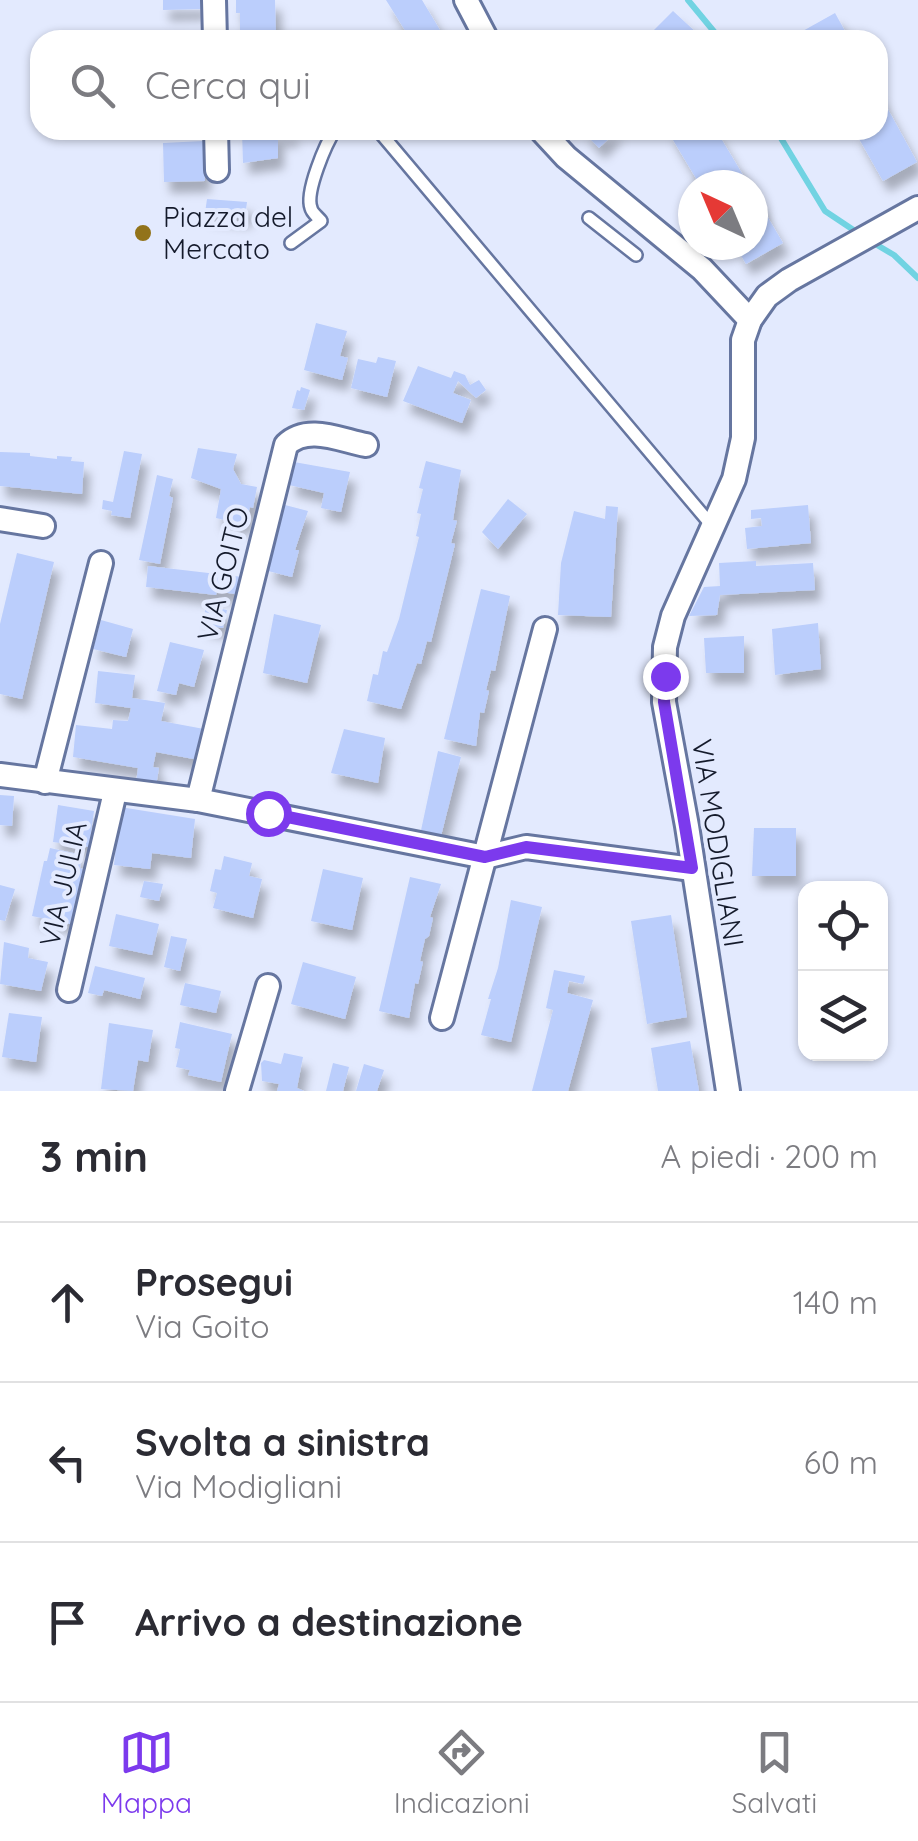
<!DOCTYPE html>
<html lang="it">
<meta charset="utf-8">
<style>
body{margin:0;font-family:Quicksand,sans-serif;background:#f7f7f7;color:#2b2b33}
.controls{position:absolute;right:30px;bottom:30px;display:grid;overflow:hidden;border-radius:20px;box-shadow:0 2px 8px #0004}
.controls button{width:90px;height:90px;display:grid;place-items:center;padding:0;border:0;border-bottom:2px solid #e1e1e2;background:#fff;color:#2b2b33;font:50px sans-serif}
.compass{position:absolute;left:678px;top:170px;width:90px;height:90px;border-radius:50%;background:#fff;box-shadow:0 2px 8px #0004;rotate:316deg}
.stop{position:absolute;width:30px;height:30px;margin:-22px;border:8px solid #7c3aed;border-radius:50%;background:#fff}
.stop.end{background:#7c3aed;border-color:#fff;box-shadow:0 2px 10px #0008}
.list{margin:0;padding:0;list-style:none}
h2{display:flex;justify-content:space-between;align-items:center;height:130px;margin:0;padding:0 40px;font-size:42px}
h2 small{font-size:32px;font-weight:400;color:#7c7c81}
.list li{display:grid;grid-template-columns:65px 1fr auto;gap:30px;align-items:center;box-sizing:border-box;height:160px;padding:0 40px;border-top:2px solid #e1e1e2}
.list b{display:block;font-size:38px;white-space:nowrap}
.list p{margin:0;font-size:32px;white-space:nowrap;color:#7c7c81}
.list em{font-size:32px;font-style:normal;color:#7c7c81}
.icon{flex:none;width:55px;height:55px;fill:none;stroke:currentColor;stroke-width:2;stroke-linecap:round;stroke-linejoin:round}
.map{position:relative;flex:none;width:918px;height:1091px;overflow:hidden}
.search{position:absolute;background:#fff;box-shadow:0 2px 8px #0004;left:30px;right:30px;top:30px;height:110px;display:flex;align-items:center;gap:25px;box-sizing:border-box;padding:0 35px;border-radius:30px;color:#7c7c81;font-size:38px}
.sheet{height:610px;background:#fff}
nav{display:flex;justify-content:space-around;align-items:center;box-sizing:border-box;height:140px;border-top:2px solid #e1e1e2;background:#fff;font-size:28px;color:#7c7c81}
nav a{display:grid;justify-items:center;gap:5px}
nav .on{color:#7c3aed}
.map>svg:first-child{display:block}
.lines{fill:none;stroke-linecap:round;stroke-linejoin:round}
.stream{stroke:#71d3e2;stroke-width:6}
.building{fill:#bbcefc;filter:url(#shadow)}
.lane-casing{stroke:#6676a0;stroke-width:16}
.street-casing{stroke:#6676a0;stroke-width:28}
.lane{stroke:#fff;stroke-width:11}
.street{stroke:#fff;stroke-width:22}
.route{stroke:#7c3aed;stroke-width:12}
.poi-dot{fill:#92731a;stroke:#e3eafe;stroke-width:4}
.labels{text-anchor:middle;stroke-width:8;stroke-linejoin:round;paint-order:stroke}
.poi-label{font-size:28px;fill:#141a2b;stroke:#e3eafe;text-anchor:start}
.street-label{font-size:28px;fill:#141a2b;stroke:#e3eafe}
</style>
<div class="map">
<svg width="918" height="1091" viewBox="0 0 918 1091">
<defs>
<filter id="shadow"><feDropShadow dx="6" dy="11" stdDeviation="5" flood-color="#0004"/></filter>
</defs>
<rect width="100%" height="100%" fill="#e3eafe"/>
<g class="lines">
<g class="stream">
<polyline points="688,0 721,40"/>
<polyline points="776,130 825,211 861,235"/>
<polyline points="872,242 894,255 918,278"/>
</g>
</g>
<g class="building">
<polygon points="163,0 201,0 201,9 163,10"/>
<polygon points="236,0 275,0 276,35 240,35 240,13 236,13"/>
<polygon points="386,0 422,0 446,40 411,40"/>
<polygon points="673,11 699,35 694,40 644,40"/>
<polygon points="835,13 850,40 805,40 801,32"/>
<polygon points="878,91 917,162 883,181 854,130 878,130"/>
<polygon points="292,130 292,137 278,135 278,158 243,163 242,132"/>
<polygon points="581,130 618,130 599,148"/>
<polygon points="667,130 716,130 749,185 700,185"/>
<polygon points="204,141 205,181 164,182 163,143"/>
<polygon points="753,192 783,243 746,264 735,245 753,245"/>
<polygon points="207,199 247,202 245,217 205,213"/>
<polygon points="316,323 347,331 340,356 348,358 342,380 304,370"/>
<polygon points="378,357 396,361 387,397 351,388 358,359 376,363"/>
<polygon points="418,366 451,378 454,371 465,375 470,385 479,380 486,390 476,398 458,381 453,393 471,400 462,423 403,401"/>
<polygon points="301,387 310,390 304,410 292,408 297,390 300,391"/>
<polygon points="198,448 237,454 233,469 241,484 257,487 253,508 250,507 245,525 216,518 221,489 191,478"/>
<polygon points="124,451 142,454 130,518 111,515 112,511 102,509 103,500 113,502"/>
<polygon points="0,452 30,453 30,456 57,459 57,456 72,457 71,461 84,462 82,494 0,486"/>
<polygon points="426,461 461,470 453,520 457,521 451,543 455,544 431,642 427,641 421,664 417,663 401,709 367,701 373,674 378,675 383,651 387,652 399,619 419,537 416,536 421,514 417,513 423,489 419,488"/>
<polygon points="294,462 350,472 341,512 321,508 324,493 289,485"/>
<polygon points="157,475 173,479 169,496 173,498 160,564 139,560"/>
<polygon points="508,499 527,514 498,549 482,532"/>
<polygon points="285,505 308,511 295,550 299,550 292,577 268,571"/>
<polygon points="808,505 811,543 747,549 745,528 762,526 761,518 751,519 751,510"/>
<polygon points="606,506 618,507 611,617 558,615 561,563 574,511 605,519"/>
<polygon points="17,553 54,562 22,699 0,694 0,624"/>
<polygon points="756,561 756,566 813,563 815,590 720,595 717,615 689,616 704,587 720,586 719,563"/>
<polygon points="148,566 243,577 240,595 217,591 216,595 146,587"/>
<polygon points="481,589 510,596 495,671 491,670 486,690 489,691 484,713 480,712 476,746 444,739"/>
<polygon points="206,606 227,610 223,628 202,625"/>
<polygon points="274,614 321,625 307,683 263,673"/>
<polygon points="101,620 133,629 126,657 93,649"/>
<polygon points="818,623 821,669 775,675 772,629"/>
<polygon points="744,636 744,673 706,673 704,638"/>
<polygon points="170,642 204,650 194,687 179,683 176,695 157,691"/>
<polygon points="98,671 135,675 132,698 165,703 161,721 204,729 199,760 156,752 153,767 159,768 156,786 136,783 138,768 73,757 76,725 112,729 113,720 128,721 131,708 95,703"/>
<polygon points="344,729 385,738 378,783 331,773"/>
<polygon points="438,751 461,757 440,840 420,835"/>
<polygon points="0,795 14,796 12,826 0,825"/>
<polygon points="58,805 94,811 89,847 53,842"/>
<polygon points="120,807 195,819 191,858 152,853 150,869 114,865"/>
<polygon points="754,828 796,828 796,876 752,876"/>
<polygon points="50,848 82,855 80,868 83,869 70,924 32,916 44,861 47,861"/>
<polygon points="224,856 252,863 249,876 262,879 253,918 213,908 217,893 210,891 215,869 221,870"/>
<polygon points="323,869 363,878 352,930 311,921"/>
<polygon points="410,877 441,884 430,917 433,918 429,936 425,939 420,961 423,962 418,984 415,983 409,1018 379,1011"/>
<polygon points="144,881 163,884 159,901 140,897"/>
<polygon points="0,885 15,889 5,921 0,920"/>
<polygon points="511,900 542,907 511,1042 481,1035 491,999 488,999 498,968"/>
<polygon points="116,914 159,924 152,955 109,946"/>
<polygon points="671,915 687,1017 647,1024 631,921"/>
<polygon points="171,936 187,939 180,971 164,967"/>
<polygon points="4,942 29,948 28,958 48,962 41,991 0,984"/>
<polygon points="303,962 356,977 345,1019 291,1004"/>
<polygon points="95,966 145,978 140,999 104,990 102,996 88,993"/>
<polygon points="554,970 585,976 583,984 569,981 567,993 593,1000 568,1091 532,1091 553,1010 546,1008"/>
<polygon points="185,983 221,991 216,1013 180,1005"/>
<polygon points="9,1013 42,1017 36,1062 2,1057"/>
<polygon points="180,1022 232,1034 221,1082 188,1075 190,1070 176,1067 180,1049 175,1048"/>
<polygon points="109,1023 153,1030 148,1062 138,1060 133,1091 101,1089"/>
<polygon points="690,1041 699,1091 658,1091 651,1048"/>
<polygon points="284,1053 303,1057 297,1088 304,1091 277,1091 279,1084 262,1081 261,1063 264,1060 281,1064"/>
<polygon points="333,1063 349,1067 343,1091 326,1091"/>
<polygon points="364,1064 384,1070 377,1091 356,1091"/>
</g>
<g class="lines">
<defs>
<g id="lane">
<polyline points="378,130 713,527"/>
<polyline points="589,218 636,255"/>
<path d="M291,243L321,221C317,216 312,213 311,208C305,192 326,143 335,130"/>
</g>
<g id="street">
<polyline points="214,0 215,40"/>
<polyline points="466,0 487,40"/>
<polyline points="216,130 217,170"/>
<polyline points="541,130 566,157 702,269 750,320"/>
<polyline points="0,519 43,526"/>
<polyline points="0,775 198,800 485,857 526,847 692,869"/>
<polyline points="45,782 101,563"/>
<path d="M198,800L286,445C307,424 340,440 366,445"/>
<polyline points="69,990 115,792"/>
<polyline points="442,1018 545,629"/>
<polyline points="237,1091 268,986"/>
<polyline points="728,1091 687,826 664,702 665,647 673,616 734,479 743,438 743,340 750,320 767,296 789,280 918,208"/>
</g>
</defs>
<use href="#lane" class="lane-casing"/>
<use href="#street" class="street-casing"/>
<use href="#lane" class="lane"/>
<use href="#street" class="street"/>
</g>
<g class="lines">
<polyline class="route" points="268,813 485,857 526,847 692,868 664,702 665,676"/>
</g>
<circle class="poi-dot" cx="143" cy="233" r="10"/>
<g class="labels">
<g class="poi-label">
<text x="163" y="227">Piazza del<tspan x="163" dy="32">Mercato</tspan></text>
</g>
<g class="street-label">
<text transform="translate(223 574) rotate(-76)" y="10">VIA GOITO</text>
<text transform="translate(718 843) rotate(81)" y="10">VIA MODIGLIANI</text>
<text transform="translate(63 884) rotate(-77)" y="10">VIA JULIA</text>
</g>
</g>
</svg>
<div class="controls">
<button><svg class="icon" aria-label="locate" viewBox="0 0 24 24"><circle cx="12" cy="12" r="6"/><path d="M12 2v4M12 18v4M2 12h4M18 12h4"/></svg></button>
<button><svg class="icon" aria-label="layers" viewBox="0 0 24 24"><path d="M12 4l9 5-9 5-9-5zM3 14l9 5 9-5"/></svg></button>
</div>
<svg class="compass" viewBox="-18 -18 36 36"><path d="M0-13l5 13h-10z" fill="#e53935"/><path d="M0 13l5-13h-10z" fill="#7c7c81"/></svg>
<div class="stop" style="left:268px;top:813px"></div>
<div class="stop end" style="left:665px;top:676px"></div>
<div class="search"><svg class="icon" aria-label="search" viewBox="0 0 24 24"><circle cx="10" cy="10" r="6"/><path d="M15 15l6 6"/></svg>Cerca qui</div>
</div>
<section class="sheet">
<h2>3 min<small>A piedi · 200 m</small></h2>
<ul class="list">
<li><svg class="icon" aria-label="ahead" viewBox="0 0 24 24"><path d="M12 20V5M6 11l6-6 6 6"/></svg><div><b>Prosegui</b><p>Via Goito</p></div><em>140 m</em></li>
<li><svg class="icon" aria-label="left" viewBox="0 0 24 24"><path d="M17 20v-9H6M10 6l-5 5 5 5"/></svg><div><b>Svolta a sinistra</b><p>Via Modigliani</p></div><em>60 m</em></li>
<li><svg class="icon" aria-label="arrive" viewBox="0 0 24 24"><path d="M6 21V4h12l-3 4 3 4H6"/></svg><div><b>Arrivo a destinazione</b></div></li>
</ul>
</section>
<nav>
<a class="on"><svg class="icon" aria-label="map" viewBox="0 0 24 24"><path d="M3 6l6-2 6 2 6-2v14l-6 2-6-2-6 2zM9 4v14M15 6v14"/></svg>Mappa</a>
<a><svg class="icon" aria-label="directions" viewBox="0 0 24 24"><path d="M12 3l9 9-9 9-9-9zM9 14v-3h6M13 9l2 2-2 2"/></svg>Indicazioni</a>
<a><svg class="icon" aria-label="saved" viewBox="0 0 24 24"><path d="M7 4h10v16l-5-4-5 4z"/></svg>Salvati</a>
</nav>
